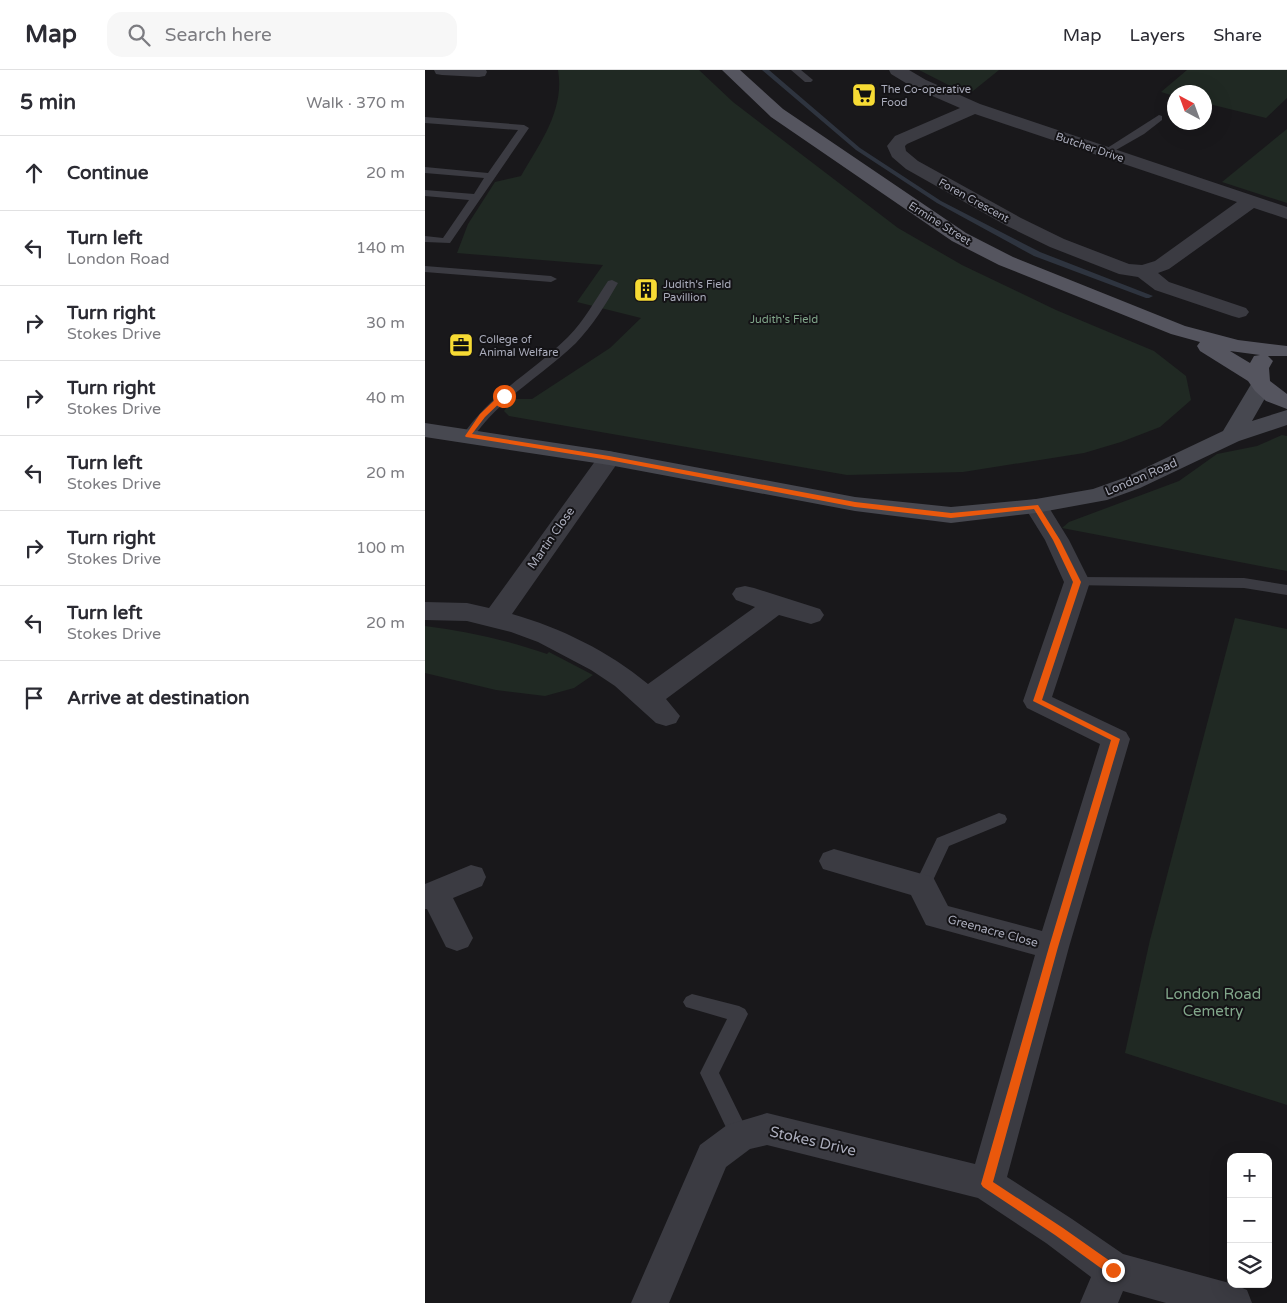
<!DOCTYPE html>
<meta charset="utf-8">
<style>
body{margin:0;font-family:"Varela Round",sans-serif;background:#f7f7f7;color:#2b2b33}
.controls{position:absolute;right:15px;bottom:15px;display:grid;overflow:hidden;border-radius:10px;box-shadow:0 5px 20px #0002}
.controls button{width:45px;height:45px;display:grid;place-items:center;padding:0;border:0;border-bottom:1px solid #e1e1e2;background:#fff;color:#2b2b33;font:25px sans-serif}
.compass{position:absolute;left:742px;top:15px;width:45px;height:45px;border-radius:50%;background:#fff;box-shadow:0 5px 20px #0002;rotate:319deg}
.stop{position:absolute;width:15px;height:15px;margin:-11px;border:4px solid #ea580c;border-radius:50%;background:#fff}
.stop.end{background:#ea580c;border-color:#fff;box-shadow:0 1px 5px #0008}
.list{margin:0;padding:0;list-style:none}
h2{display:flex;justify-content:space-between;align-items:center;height:65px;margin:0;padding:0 20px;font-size:21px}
h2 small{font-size:16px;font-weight:400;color:#7c7c81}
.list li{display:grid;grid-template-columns:32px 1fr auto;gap:15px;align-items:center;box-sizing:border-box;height:75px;padding:0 20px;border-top:1px solid #e1e1e2}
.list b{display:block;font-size:19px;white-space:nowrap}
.list p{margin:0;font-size:16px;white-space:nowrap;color:#7c7c81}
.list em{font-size:16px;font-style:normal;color:#7c7c81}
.icon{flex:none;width:28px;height:28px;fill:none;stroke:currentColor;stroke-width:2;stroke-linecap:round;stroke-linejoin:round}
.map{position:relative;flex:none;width:862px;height:1233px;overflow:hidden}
header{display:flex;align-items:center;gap:30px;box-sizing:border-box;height:70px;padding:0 25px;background:#fff;border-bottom:1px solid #e1e1e2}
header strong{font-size:24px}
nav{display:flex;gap:28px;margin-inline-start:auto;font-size:18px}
.search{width:350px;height:45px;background:#f7f7f7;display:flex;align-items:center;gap:12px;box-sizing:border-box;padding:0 18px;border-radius:15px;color:#7c7c81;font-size:19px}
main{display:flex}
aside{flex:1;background:#fff}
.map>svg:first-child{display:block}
.green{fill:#202923}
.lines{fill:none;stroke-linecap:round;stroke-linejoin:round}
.stream{fill:#2e343f;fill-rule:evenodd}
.lane{fill:#3b3b42;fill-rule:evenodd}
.street{fill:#3b3b42;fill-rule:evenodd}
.secondary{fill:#474850;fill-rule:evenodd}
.primary{fill:#55555f;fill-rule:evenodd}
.route{fill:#ea580c}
.labels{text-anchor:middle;stroke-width:4;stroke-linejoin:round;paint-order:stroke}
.far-poi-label{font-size:11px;fill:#aaacbb;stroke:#141316;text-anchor:start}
.far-street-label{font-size:11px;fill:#aaacbb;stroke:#141316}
.far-park-label{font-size:11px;fill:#81a68a;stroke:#141316}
.street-label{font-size:12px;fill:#aaacbb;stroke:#141316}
.near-park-label{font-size:15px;fill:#81a68a;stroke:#141316}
.near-street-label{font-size:15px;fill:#aaacbb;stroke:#141316}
</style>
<header>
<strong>Map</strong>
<div class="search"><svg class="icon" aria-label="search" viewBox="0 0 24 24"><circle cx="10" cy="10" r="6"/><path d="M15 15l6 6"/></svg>Search here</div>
<nav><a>Map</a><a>Layers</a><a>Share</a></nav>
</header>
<main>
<aside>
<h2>5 min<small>Walk · 370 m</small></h2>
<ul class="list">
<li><svg class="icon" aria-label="ahead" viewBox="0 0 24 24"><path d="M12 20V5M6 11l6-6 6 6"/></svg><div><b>Continue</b></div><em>20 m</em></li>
<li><svg class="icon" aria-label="left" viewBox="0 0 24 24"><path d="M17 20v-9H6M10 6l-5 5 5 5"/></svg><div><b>Turn left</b><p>London Road</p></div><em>140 m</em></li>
<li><svg class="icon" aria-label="right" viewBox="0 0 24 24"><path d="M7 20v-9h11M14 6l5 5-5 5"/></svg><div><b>Turn right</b><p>Stokes Drive</p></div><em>30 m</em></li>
<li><svg class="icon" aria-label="right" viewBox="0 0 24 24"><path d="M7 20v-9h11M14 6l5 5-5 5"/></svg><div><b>Turn right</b><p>Stokes Drive</p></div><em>40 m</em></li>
<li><svg class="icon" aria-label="left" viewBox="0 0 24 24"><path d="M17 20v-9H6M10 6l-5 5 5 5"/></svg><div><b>Turn left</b><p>Stokes Drive</p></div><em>20 m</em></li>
<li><svg class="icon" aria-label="right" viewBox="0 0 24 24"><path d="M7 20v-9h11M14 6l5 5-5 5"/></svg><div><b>Turn right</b><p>Stokes Drive</p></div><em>100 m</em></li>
<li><svg class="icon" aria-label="left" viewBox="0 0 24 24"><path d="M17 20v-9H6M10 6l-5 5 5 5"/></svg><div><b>Turn left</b><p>Stokes Drive</p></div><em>20 m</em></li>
<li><svg class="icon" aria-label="arrive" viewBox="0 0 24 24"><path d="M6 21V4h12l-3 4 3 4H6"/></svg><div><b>Arrive at destination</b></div></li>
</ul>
</aside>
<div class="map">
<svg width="862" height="1233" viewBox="0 0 862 1233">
<rect width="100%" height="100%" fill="#19181b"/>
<g class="green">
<path d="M133,0H274L308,32L473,158L537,195L631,240L729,281L761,306L766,330L735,357L696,372L659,383L538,402L422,405L84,346L79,341L88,329H107L185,278L216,248L152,232L178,195L32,183L43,154L70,112L96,106C115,73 140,40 133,0Z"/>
<polygon points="494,0 574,0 543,25"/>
<polygon points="762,0 862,0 862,28 841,48 780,33 779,22 749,22 749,26 736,22"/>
<polygon points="862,59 862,133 797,112"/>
<polygon points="857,365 862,366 862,501 637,458 644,452 754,411 792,384 832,376"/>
<polygon points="810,548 862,559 862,1035 700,983 725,870"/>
<path d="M0,556C41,561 82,570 122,584L124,582L168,605L149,618L120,626L71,620L0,603Z"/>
</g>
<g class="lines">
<polygon class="stream" points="337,0 344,0 435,78 516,131 615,182 728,226 724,228 721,228 609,186 512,133 431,80"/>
<g class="lane">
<polygon points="366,0 376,0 388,10 386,12 380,12"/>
<polygon points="734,45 737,46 737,50 719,64 684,84 681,85 676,82"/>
<polygon points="0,47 99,55 104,58 25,173 0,172 0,166 18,168 44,130 0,126 0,120 49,124 59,108 0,103 0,97 63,103 93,60 0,53"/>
<polygon points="0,196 126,206 132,209 126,212 0,202"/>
<path d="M187,210L193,213C181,234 168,255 151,273C117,306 75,328 47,369H39L37,366C67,322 107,303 143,267C160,250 170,230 183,211Z"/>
<polygon points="652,507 819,508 862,515 862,525 819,518 647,515 645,512 647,509"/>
<polygon points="574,743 580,745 582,749 580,753 524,776 503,821 497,823 491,821 489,816 512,768"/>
<polygon points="267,924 314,936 320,939 323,944 294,1003 325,1066 322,1072 315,1075 308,1072 275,1003 302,949 261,937 258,932 261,927"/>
</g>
<g class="street">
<polygon points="9,0 61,0 62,2 60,6 54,7 17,5 11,4"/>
<path d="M464,0H484L501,10L555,34L862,137V149L829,138L744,199L733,203L744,212L821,238L824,242L821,246L814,248L807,246L730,220L713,207L694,204L625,177L582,156L481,99L467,87L462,76L470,66L535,38L489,18L466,4ZM550,44L812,132L730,191L717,195L704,194L639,169L596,148L493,91L481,81L480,76L482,74Z"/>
<path d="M184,381L192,383L196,388L87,544C136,558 183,581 223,614L330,537L311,530L307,524L311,518L320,516L329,518L395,539L399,545L395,551L386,554L354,545L241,629L255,646L251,653L241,656L231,653L190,616L166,600L113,572L86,562L42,551L0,550V532L42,533L64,538L176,383Z"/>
<polygon points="611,429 620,431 623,436 644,470 665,512 627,627 701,662 705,669 644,877 582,1107 647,1149 698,1184 808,1214 822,1220 827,1233 741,1233 698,1221 693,1233 655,1233 666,1207 621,1173 553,1128 342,1075 325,1079 301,1097 244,1233 206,1233 275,1075 302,1055 342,1043 550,1094 610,885 501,855 486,825 398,799 394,791 398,783 409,779 497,804 508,807 523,836 617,861 675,674 602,638 598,631 639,512 620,470 599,436 602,431"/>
<polygon points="46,795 57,798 61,807 57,816 28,828 48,868 43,877 32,881 21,877 2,839 0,839 0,814"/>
</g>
<polygon class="secondary" points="836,309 844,311 847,316 827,351 862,340 862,355 814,371 715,418 682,430 611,443 526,453 430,441 184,395 0,367 0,353 184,381 430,427 526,437 611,429 668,419 699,408 798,361 828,311"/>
<path class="primary" d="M297,0H315L358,39L541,163L588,187L760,256L813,270L862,276V286H843L848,291L844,298L845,311L862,324V339L841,331L830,321L823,311L775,281L772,276L775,272L746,264L574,195L527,171L346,47ZM805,281L835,285L829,286L825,293Z"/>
</g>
<polygon class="route" points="76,324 82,326 60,347 47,364 184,386 430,432 526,443 613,435 635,470 656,512 617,630 695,669 633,877 568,1112 638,1158 692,1196 693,1200 692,1204 688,1205 684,1204 630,1165 558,1117 556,1114 624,877 686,670 608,631 648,512 628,470 609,439 526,448 430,437 184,390 41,367 40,366 55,344"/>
<defs>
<symbol id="supermarket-square" viewBox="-11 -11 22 22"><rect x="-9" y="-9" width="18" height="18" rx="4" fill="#f7db34" stroke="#141316"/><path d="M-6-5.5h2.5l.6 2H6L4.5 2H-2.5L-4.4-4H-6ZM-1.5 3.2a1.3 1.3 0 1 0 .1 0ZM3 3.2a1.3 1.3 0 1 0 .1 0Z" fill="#111"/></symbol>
<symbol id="building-square" viewBox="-11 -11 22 22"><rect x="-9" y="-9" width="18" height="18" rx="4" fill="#f7db34" stroke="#141316"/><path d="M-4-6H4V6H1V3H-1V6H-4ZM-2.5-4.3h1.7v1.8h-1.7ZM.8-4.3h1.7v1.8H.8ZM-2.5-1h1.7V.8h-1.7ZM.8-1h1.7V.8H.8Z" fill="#111"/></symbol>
<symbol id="office-square" viewBox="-11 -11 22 22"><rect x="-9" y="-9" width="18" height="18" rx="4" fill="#f7db34" stroke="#141316"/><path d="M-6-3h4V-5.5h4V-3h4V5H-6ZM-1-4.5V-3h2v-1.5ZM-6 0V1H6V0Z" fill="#111"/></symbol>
</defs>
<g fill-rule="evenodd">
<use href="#supermarket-square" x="425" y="11" width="28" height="28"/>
<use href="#building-square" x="207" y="206" width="28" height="28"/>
<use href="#office-square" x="22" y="261" width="28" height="28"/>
</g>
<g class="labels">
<g class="far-poi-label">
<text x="456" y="23">The Co-operative<tspan x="456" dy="13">Food</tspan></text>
<text x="238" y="218">Judith's Field<tspan x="238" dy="13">Pavillion</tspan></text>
<text x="54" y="273">College of<tspan x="54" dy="13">Animal Welfare</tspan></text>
</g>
<g class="far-street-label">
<text transform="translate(665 77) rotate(19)" y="4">Butcher Drive</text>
<text transform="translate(549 130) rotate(29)" y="4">Foren Crescent</text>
<text transform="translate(515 153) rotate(32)" y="4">Ermine Street</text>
</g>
<g class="far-park-label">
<text x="359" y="253">Judith's Field</text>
</g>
<g class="street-label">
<text transform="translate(716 407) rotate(-23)" y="4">London Road</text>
<text transform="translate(126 468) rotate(-55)" y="4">Martin Close</text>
<text transform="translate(568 861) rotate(15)" y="4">Greenacre Close</text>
</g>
<g class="near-park-label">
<text x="788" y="929">London Road<tspan x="788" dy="17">Cemetry</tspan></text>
</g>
<g class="near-street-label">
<text transform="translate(388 1071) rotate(13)" y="5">Stokes Drive</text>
</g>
</g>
</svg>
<div class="controls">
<button>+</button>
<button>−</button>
<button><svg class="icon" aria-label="layers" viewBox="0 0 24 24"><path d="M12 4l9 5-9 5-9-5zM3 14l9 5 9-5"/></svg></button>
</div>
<svg class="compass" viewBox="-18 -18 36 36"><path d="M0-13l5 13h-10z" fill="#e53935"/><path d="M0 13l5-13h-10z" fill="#7c7c81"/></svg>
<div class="stop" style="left:79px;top:326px"></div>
<div class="stop end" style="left:688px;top:1200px"></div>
</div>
</main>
